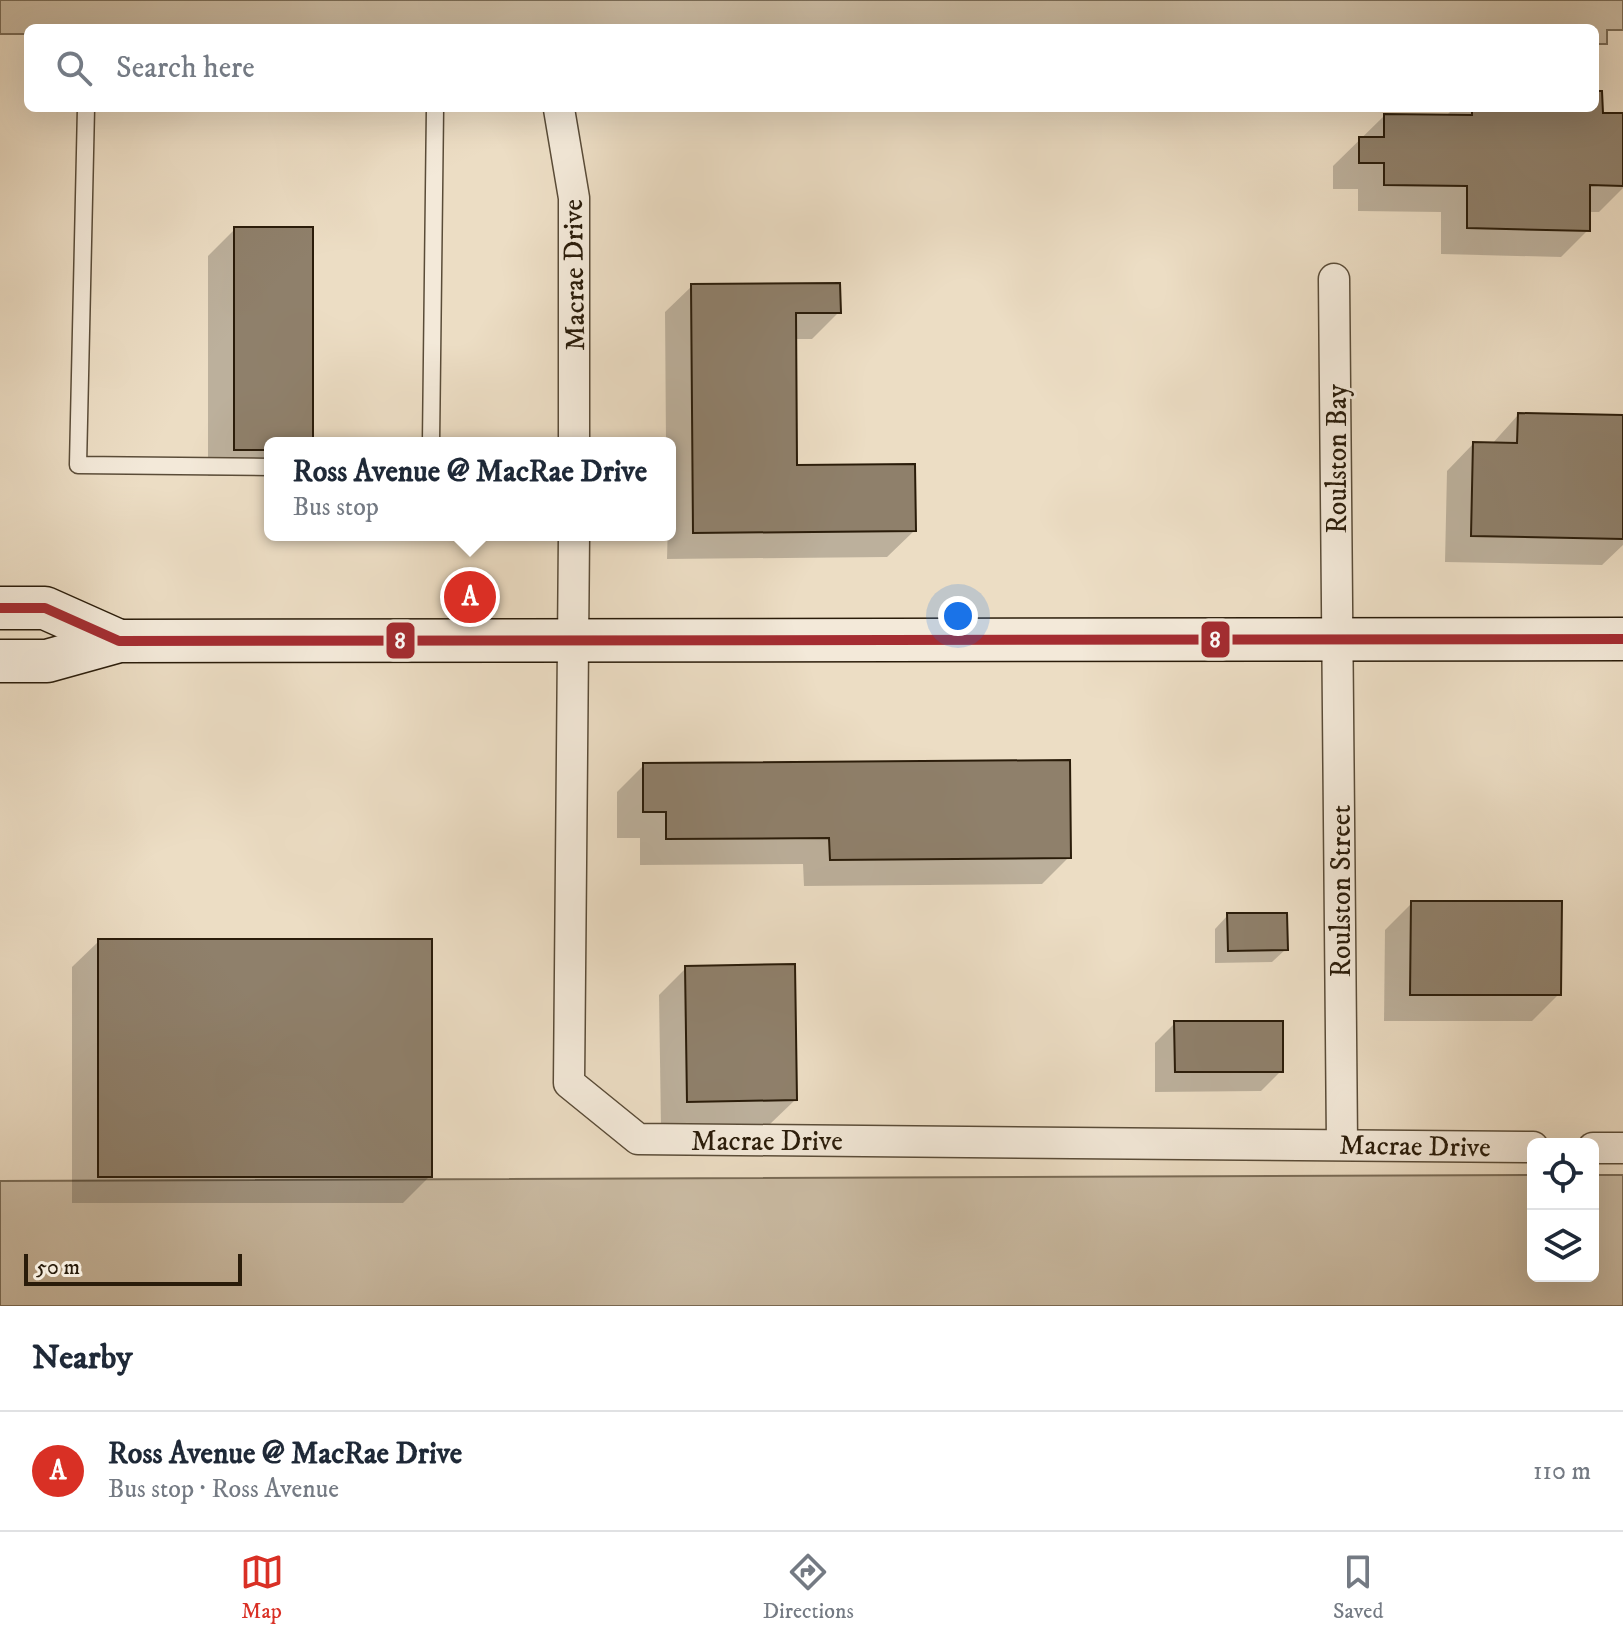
<!DOCTYPE html>
<meta charset="utf-8">
<style>
body{margin:0;font-family:"IM FELL DW Pica",serif;background:#f2f2f3;color:#1f2937}
.controls{position:absolute;right:24px;bottom:24px;display:grid;overflow:hidden;border-radius:12px;box-shadow:0 8px 32px #0002}
.controls button{width:72px;height:72px;display:grid;place-items:center;padding:0;border:0;border-bottom:2px solid #e0e1e3;background:#fff;color:#1f2937;font:40px sans-serif}
.scale{position:absolute;left:24px;bottom:20px;width:218px;box-sizing:border-box;padding-left:8px;border:4px solid #2a1c0a;border-top:0;font-size:22px;line-height:28px;white-space:nowrap;color:#2a1c0a;-webkit-text-stroke:6px #f3e9d9;paint-order:stroke}
.you{position:absolute;left:958px;top:616px;width:28px;height:28px;margin:-20px;border:6px solid #fff;border-radius:50%;background:#1a73e8;box-shadow:0 0 0 12px #1a73e833}
.badge{display:grid;place-items:center;width:52px;height:52px;border-radius:50%;background:#d93025;color:#fff;font-size:26px;font-weight:700}
.pin{position:absolute;translate:-50% -50%;border:4px solid #fff;box-shadow:0 2px 8px #0006}
.popup{position:absolute;left:264px;top:437px;width:412px;height:104px;box-sizing:border-box;display:grid;place-content:center;border-radius:12px;background:#fff;filter:drop-shadow(0 2px 6px #0005);font-size:26px;white-space:nowrap;color:#747a83}
.popup b{font-size:30px;color:#1f2937}
.popup::after{content:'';position:absolute;left:50%;top:100%;margin-left:-16px;border:16px solid transparent;border-top-color:#fff}
.list{margin:0;padding:0;list-style:none}
h2{display:flex;justify-content:space-between;align-items:center;height:104px;margin:0;padding:0 32px;font-size:34px}
h2 small{font-size:26px;font-weight:400;color:#747a83}
.list li{display:grid;grid-template-columns:52px 1fr auto;gap:24px;align-items:center;box-sizing:border-box;height:120px;padding:0 32px;border-top:2px solid #e0e1e3}
.list b{display:block;font-size:30px;white-space:nowrap}
.list p{margin:0;font-size:26px;white-space:nowrap;color:#747a83}
.list em{font-size:26px;font-style:normal;color:#747a83}
.icon{flex:none;width:44px;height:44px;fill:none;stroke:currentColor;stroke-width:2;stroke-linecap:round;stroke-linejoin:round}
.map{position:relative;flex:none;width:1623px;height:1306px;overflow:hidden}
.search{position:absolute;background:#fff;box-shadow:0 8px 32px #0002;left:24px;right:24px;top:24px;height:88px;display:flex;align-items:center;gap:20px;box-sizing:border-box;padding:0 28px;border-radius:12px;color:#747a83;font-size:30px}
.sheet{height:224px;background:#fff}
nav{display:flex;justify-content:space-around;align-items:center;box-sizing:border-box;height:112px;border-top:2px solid #e0e1e3;background:#fff;font-size:22px;color:#747a83}
nav a{display:grid;justify-items:center;gap:4px}
nav .on{color:#d93025}
.map>svg:first-child{display:block}
.green{fill:#cbbca4;stroke:#7a6c57;stroke-width:2}
.shadow{fill:#0003}
.building{fill:#8f806b;stroke:#2a1c0a;stroke-width:2}
.lines{fill:none;stroke-linecap:round;stroke-linejoin:round}
.lane-casing{stroke:#5a4c38;stroke-width:19}
.street-casing{stroke:#5a4c38;stroke-width:33}
.secondary-casing{stroke:#2a1c0a;stroke-width:45}
.lane{stroke:#f3e9d9;stroke-width:16}
.street{stroke:#f3e9d9;stroke-width:30}
.secondary{stroke:#f3e9d9;stroke-width:42}
.bus-1-casing{stroke:#f3e9d9;stroke-width:16}
.bus-1{stroke:#a42c31;stroke-width:10}
.labels{text-anchor:middle;stroke-width:6;stroke-linejoin:round;paint-order:stroke}
.street-label{font-size:28px;fill:#2a1c0a;stroke:#f3e9d9}
.line-badge{stroke:#f3e9d9;stroke-width:3}
.badge-label{font-size:22px;text-anchor:middle;font-weight:bold;fill:#fff}
</style>
<div class="map">
<svg width="1623" height="1306" viewBox="0 0 1623 1306">
<rect width="100%" height="100%" fill="#ecddc4"/>
<filter id="stains"><feTurbulence type="fractalNoise" baseFrequency=".0025" numOctaves="4"/><feColorMatrix values="0 0 0 0 .2 0 0 0 0 .09 0 0 0 0 .02 0 0 0 .5 -.17"/></filter>
<radialGradient id="worn" r=".72"><stop offset=".6" stop-color="#630" stop-opacity="0"/><stop offset="1" stop-color="#630" stop-opacity=".3"/></radialGradient>
<g class="green">
<polygon points="0,0 1623,0 1623,30 1607,30 1607,44 1595,44 1595,28 28,28 28,34 0,34"/>
<polygon points="1533,1175 1533,1276 1593,1276 1593,1175 1623,1175 1623,1306 0,1306 0,1181"/>
</g>
<g class="shadow">
<polygon points="1595,93 1601,115 1623,115 1623,188 1599,212 1588,212 1588,230 1561,257 1441,254 1441,212 1358,211 1358,189 1333,189 1333,166 1384,116 1446,116 1454,108 1595,108"/>
<polygon points="235,229 311,443 270,443 270,476 208,476 208,256"/>
<polygon points="692,286 839,312 812,339 794,339 795,467 914,531 887,557 667,559 670,443 666,443 665,312"/>
<polygon points="1518,415 1623,417 1623,545 1602,565 1445,562 1447,471 1473,444 1492,444"/>
<polygon points="644,765 1069,857 1042,884 804,886 803,864 640,865 640,838 617,838 617,792"/>
<polygon points="1412,903 1559,994 1532,1021 1384,1021 1385,930"/>
<polygon points="1228,915 1286,949 1272,962 1215,963 1215,929"/>
<polygon points="99,941 430,1176 403,1203 72,1203 72,967"/>
<polygon points="686,968 795,1100 768,1126 661,1128 659,995"/>
<polygon points="1175,1023 1281,1071 1261,1091 1155,1092 1155,1043"/>
</g>
<g class="building">
<polygon points="1595,91 1602,91 1603,113 1623,113 1623,186 1590,185 1590,231 1467,228 1467,186 1384,185 1384,163 1359,163 1359,137 1384,137 1384,114 1472,115 1472,108 1595,108"/>
<polygon points="234,227 313,227 313,443 270,443 270,450 234,450"/>
<polygon points="840,283 841,313 796,313 797,465 915,464 916,531 693,533 691,284"/>
<polygon points="1518,413 1623,415 1623,539 1471,536 1473,442 1517,443"/>
<polygon points="1070,760 1071,858 830,860 829,838 666,839 666,812 643,812 643,763"/>
<polygon points="1411,901 1562,901 1561,995 1410,995"/>
<polygon points="1227,913 1287,913 1288,950 1228,951"/>
<rect x="98" y="939" width="334" height="238"/>
<polygon points="795,964 797,1100 687,1102 685,966"/>
<polygon points="1174,1021 1283,1021 1283,1072 1175,1072"/>
</g>
<g class="lines">
<defs>
<g id="lane">
<polyline points="86,108 78,465 270,467"/>
<polyline points="431,443 435,108"/>
</g>
<g id="street">
<polyline points="559,109 574,198 574,443"/>
<polyline points="1334,279 1342,1143"/>
<polyline points="574,535 569,1083 638,1139 1533,1147"/>
<polyline points="1593,1148 1623,1148"/>
</g>
<g id="secondary">
<polyline points="0,608 45,608 119,641"/>
<polyline points="0,661 47,661 119,641 1623,639"/>
</g>
</defs>
<use href="#lane" class="lane-casing"/>
<use href="#street" class="street-casing"/>
<use href="#secondary" class="secondary-casing"/>
<use href="#lane" class="lane"/>
<use href="#street" class="street"/>
<use href="#secondary" class="secondary"/>
<defs>
<polyline id="bus-1" points="0,608 45,608 119,641 1623,639"/>
</defs>
<use href="#bus-1" class="bus-1-casing"/>
<use href="#bus-1" class="bus-1"/>
</g>
<g class="labels">
<g class="street-label">
<text transform="translate(573 275) rotate(-91)" y="10">Macrae Drive</text>
<text transform="translate(1336 459) rotate(-90)" y="10">Roulston Bay</text>
<text transform="translate(1340 891) rotate(-90)" y="10">Roulston Street</text>
<text x="767" y="1150">Macrae Drive</text>
<text transform="translate(1415 1145) rotate(1)" y="10">Macrae Drive</text>
</g>
</g>
<g class="line-badge">
<rect x="1200" y="620" width="31" height="39" rx="8" fill="#a42c31"/>
<rect x="385" y="621" width="31" height="39" rx="8" fill="#a42c31"/>
</g>
<g class="badge-label">
<text x="1215" y="647">8</text>
<text x="400" y="648">8</text>
</g>
<rect width="100%" height="100%" filter="url(#stains)"/>
<rect width="100%" height="100%" fill="url(#worn)"/>
</svg>
<div class="controls">
<button><svg class="icon" aria-label="locate" viewBox="0 0 24 24"><circle cx="12" cy="12" r="6"/><path d="M12 2v4M12 18v4M2 12h4M18 12h4"/></svg></button>
<button><svg class="icon" aria-label="layers" viewBox="0 0 24 24"><path d="M12 4l9 5-9 5-9-5zM3 14l9 5 9-5"/></svg></button>
</div>
<div class="scale">50 m</div>
<div class="you"></div>
<div class="pin badge" style="left:470px;top:597px">A</div>
<div class="popup"><b>Ross Avenue @ MacRae Drive</b>Bus stop</div>
<div class="search"><svg class="icon" aria-label="search" viewBox="0 0 24 24"><circle cx="10" cy="10" r="6"/><path d="M15 15l6 6"/></svg>Search here</div>
</div>
<section class="sheet">
<h2>Nearby<small></small></h2>
<ul class="list">
<li><span class="badge">A</span><div><b>Ross Avenue @ MacRae Drive</b><p>Bus stop · Ross Avenue</p></div><em>110 m</em></li>
</ul>
</section>
<nav>
<a class="on"><svg class="icon" aria-label="map" viewBox="0 0 24 24"><path d="M3 6l6-2 6 2 6-2v14l-6 2-6-2-6 2zM9 4v14M15 6v14"/></svg>Map</a>
<a><svg class="icon" aria-label="directions" viewBox="0 0 24 24"><path d="M12 3l9 9-9 9-9-9zM9 14v-3h6M13 9l2 2-2 2"/></svg>Directions</a>
<a><svg class="icon" aria-label="saved" viewBox="0 0 24 24"><path d="M7 4h10v16l-5-4-5 4z"/></svg>Saved</a>
</nav>
